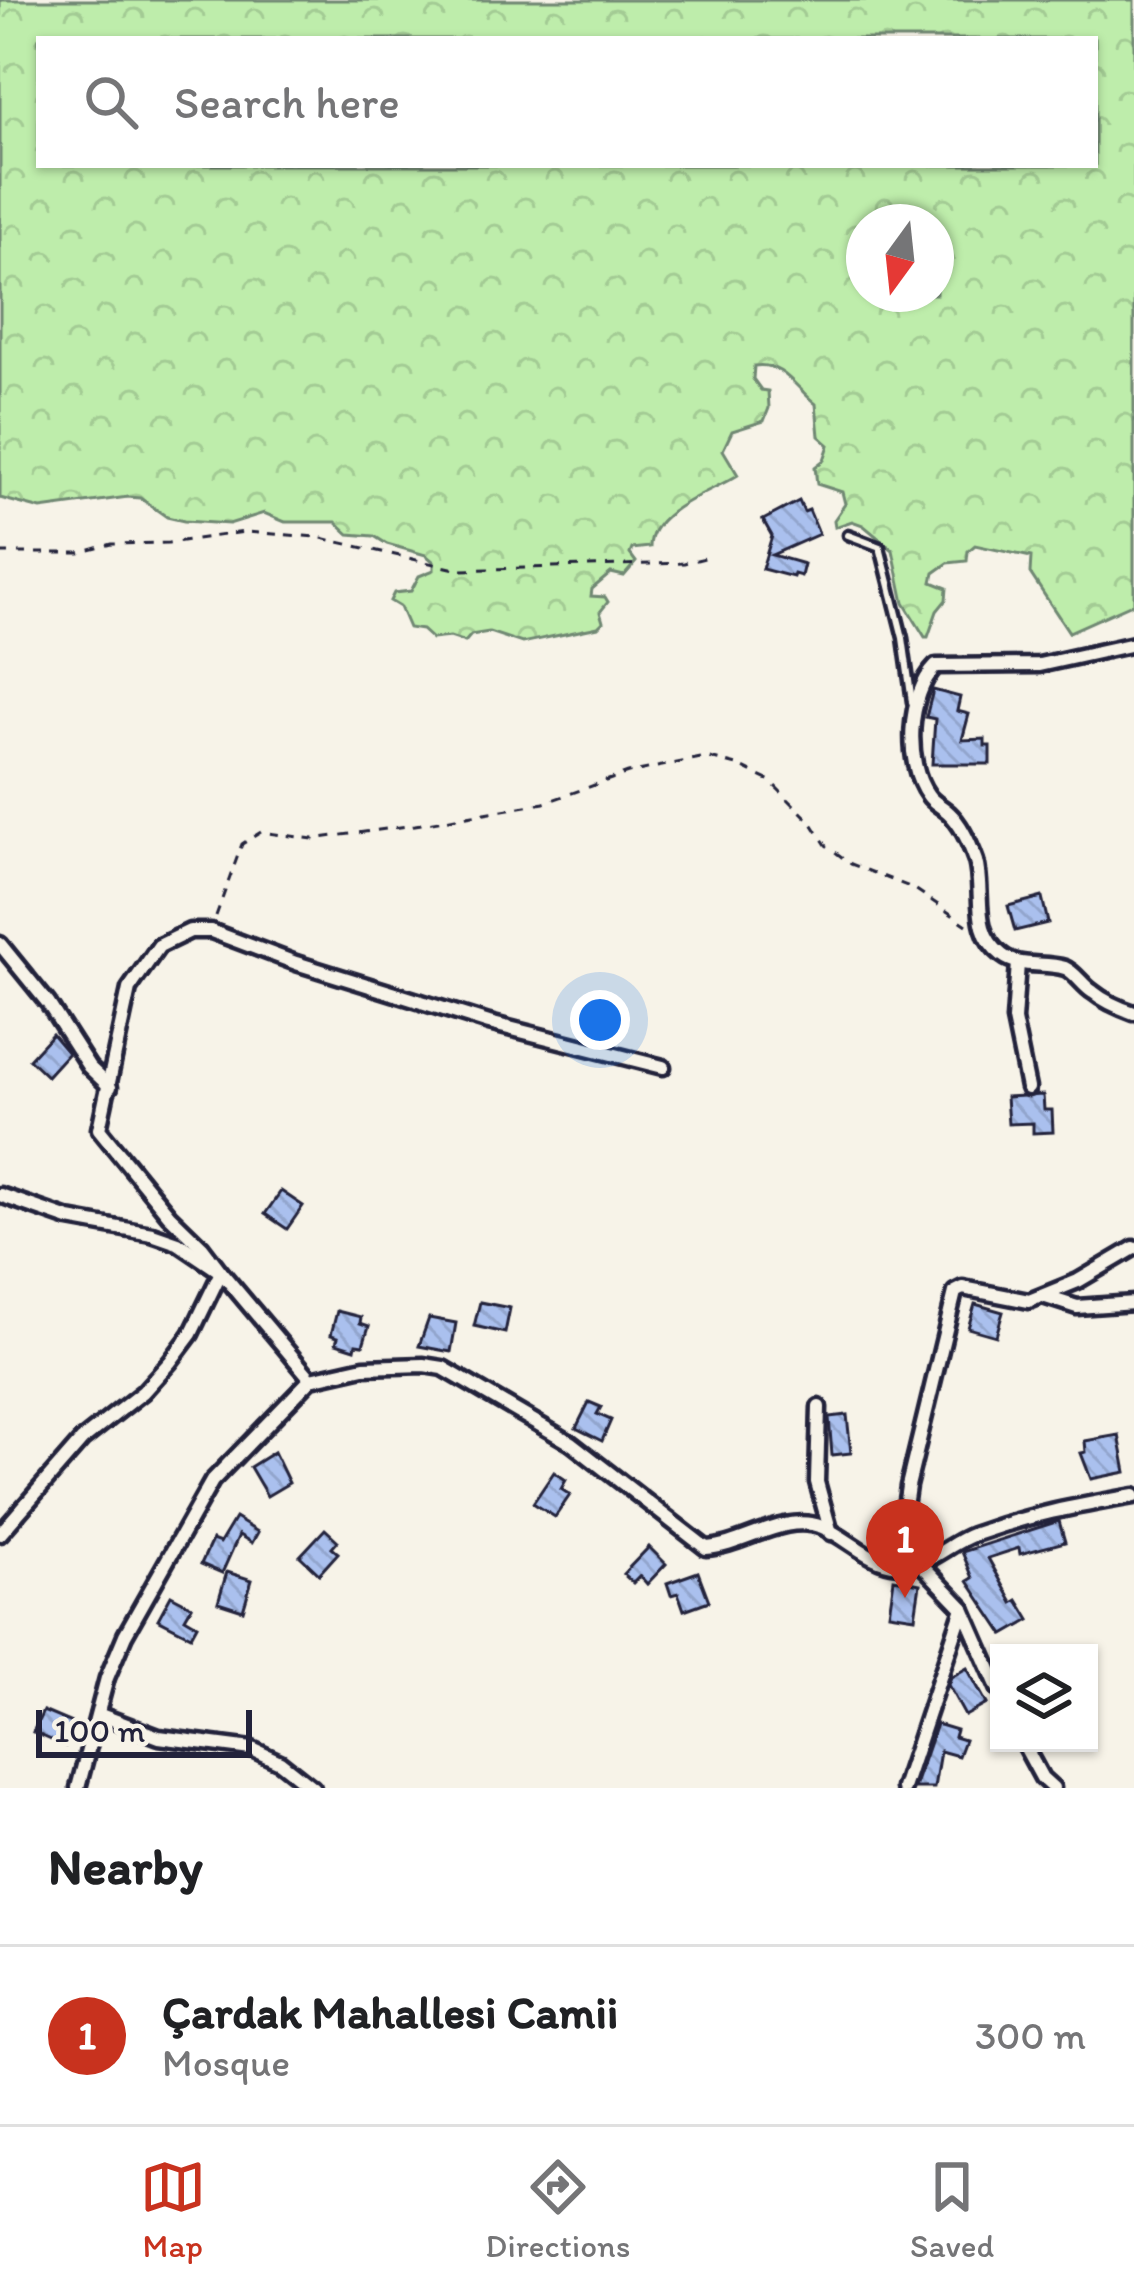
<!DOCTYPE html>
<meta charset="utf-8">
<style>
body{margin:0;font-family:Itim,sans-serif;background:#f6f6f6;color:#202124}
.controls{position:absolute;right:36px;bottom:36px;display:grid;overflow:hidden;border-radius:0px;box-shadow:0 3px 9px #0004}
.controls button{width:108px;height:108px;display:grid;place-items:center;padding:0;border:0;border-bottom:3px solid #e0e0e0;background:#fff;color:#202124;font:60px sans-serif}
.compass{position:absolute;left:846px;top:204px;width:108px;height:108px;border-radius:50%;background:#fff;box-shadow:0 3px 9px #0004;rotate:195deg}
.scale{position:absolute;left:36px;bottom:30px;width:216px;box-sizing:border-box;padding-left:12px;border:6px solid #22223b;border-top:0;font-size:33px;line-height:42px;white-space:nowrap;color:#22223b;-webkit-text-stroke:9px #f7f3e8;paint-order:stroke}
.you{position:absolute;left:600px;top:1020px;width:42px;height:42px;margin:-30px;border:9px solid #fff;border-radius:50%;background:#1a73e8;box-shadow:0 0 0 18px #1a73e833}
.badge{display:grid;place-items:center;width:78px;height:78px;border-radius:50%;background:#c8321e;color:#fff;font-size:39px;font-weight:700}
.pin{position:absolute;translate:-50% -99px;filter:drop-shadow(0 3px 6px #0008)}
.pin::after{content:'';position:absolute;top:63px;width:42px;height:36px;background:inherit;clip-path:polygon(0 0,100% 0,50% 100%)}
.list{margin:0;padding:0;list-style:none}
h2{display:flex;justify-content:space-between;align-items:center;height:156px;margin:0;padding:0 48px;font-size:51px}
h2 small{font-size:39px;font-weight:400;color:#757577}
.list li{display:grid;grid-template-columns:78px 1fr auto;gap:36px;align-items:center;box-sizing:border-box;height:180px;padding:0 48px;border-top:3px solid #e0e0e0}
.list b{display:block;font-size:45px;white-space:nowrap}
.list p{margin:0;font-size:39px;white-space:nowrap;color:#757577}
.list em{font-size:39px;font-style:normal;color:#757577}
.icon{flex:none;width:66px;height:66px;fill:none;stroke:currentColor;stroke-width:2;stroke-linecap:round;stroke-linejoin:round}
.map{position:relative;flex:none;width:1134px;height:1788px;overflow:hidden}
.search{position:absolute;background:#fff;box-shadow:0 3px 9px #0004;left:36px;right:36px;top:36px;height:132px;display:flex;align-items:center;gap:30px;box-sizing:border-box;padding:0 42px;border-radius:0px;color:#757577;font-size:45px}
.sheet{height:336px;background:#fff}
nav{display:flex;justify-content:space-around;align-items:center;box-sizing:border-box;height:168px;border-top:3px solid #e0e0e0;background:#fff;font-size:33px;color:#757577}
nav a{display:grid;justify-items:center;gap:6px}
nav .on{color:#c8321e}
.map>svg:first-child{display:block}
.forest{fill:url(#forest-crowns);stroke:#708873;stroke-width:3;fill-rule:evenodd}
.building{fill:url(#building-back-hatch);stroke:#22223b;stroke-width:3}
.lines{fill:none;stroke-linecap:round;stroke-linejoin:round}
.service-casing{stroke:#22223b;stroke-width:15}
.minor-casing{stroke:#22223b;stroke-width:21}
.path{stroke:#22223b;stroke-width:3;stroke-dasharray:9 9;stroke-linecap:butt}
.service{stroke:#f7f3e8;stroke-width:6}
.minor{stroke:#f7f3e8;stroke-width:12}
</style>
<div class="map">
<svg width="1134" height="1788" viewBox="0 0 1134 1788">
<defs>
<pattern id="forest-crowns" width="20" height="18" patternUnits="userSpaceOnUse" patternTransform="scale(3)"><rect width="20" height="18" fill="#beedab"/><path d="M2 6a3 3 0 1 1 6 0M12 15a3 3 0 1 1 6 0" fill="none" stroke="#a3cb94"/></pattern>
<pattern id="building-back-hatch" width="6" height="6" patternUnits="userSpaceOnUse" patternTransform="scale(3)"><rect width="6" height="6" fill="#aac0ee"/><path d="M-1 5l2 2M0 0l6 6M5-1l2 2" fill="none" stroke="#92a5cd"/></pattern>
</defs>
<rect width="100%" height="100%" fill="#f7f3e8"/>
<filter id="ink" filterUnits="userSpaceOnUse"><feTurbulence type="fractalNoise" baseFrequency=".00833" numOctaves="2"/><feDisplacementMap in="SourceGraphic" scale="24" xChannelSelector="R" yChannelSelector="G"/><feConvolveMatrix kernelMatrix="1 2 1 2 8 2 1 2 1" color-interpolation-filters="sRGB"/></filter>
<g filter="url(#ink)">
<path class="forest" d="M0,0H1134V603L1069,632L1030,573L1031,557L975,545L968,551L967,561L948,563L934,573L932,582L947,588L946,600L937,611L928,637H925L904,603L893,550L863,525L852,521L835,527L834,520L845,504L842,492L817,484L815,467L824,460L829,445L819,436L816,404C796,388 782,361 754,366L753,379L761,390L768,391L769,408L764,421L732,431L723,450L738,475C711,492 650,511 650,547L632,549L630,554L636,562L624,576L611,573L592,589L591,596L605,597L608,602L600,612L603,622L598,627L522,643L489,632L471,635L465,642L450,637L432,639L422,630L409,628L400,607L390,601L394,593L411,591L419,576L434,570V562L426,555L387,544L374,536L349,534L336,522H285L264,513L229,524L184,521L167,517L140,498L128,497L41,509L0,498ZM39,39H1095V165H39ZM864,222H936V294H864Z"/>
<g class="building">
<polygon points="799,501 804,512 809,510 819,534 772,555 804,564 801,576 794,574 793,577 762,569 772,536 763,520"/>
<polygon points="933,690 960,697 957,711 969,714 962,740 985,739 985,746 990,746 990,764 932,764 935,719 926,717"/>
<polygon points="1042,897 1048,923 1015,931 1008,906"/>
<polygon points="52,1034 68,1053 47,1076 29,1059"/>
<polygon points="1043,1095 1044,1110 1052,1110 1053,1132 1033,1133 1033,1123 1008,1124 1006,1097"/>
<polygon points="281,1191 303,1206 287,1229 265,1214"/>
<polygon points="480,1302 510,1308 505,1333 474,1326"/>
<polygon points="975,1304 1003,1312 996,1336 968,1328"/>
<polygon points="337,1311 361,1317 360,1323 369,1326 363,1345 356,1344 355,1349 336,1343 338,1337 331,1335"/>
<polygon points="429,1318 456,1323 451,1352 419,1346"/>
<polygon points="589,1402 601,1407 597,1414 611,1420 602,1441 576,1428"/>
<polygon points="847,1415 851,1453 832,1455 829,1417"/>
<polygon points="1119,1435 1126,1472 1091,1479 1081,1453 1086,1452 1085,1441"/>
<polygon points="274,1452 289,1483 267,1496 250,1467"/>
<polygon points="554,1472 566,1480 561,1489 570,1495 555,1517 533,1503"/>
<polygon points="235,1518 258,1532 252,1543 239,1535 222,1573 201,1564 212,1540 220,1543"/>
<polygon points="1059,1521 1065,1542 1020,1554 1019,1548 988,1558 1013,1603 1018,1600 1030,1620 1004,1635 968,1581 973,1578 962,1552"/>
<polygon points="325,1529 338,1541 332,1548 338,1553 319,1574 300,1556"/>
<polygon points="649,1547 666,1564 647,1584 640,1576 633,1583 623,1574"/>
<polygon points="227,1572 252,1580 243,1610 218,1602"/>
<polygon points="698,1572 709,1601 684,1610 678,1593 671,1595 667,1583"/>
<polygon points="894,1579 920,1584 915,1617 889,1613"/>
<polygon points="171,1595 192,1606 185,1618 197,1625 191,1636 158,1619"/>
<polygon points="967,1668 987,1704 965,1716 948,1685 951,1677"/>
<polygon points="43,1711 74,1724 65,1746 33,1732"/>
<polygon points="936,1724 956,1730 954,1737 964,1740 958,1756 940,1751 934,1788 914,1788"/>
</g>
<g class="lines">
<defs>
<polyline id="service" points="848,535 880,547 903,638 912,702"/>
<g id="minor">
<path d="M1134,644L1039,665L936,666C908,694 904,762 928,795C933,803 942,806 949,813C962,825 970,844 976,861C985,894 970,931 1002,955C1020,969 1044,961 1065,968C1075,972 1083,986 1093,992C1105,1002 1120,1008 1134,1013"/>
<polyline points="0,944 48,1003 89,1067 110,1087"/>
<polyline points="1018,963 1014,1020 1028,1088"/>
<polyline points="0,1195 69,1219 152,1234 178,1243 221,1272 311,1379"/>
<polyline points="1046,1297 1077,1307 1134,1303"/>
<polyline points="819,1407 817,1482 831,1533"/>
<polyline points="0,1534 82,1440 143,1392 170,1362 191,1334 221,1272 202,1247 169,1215 99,1129 129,989 159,946 190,931 211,931 296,963 489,1023 663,1067"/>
<polyline points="897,1563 908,1486 955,1292 963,1288 1029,1301 1078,1281 1134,1248"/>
<polyline points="920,1563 963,1608 999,1690"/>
<polyline points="98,1714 159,1737 252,1749 280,1762 313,1788"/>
<polyline points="1023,1743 1042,1778 1053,1788"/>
<path d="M78,1788L107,1678L125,1635L212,1481L311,1379L364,1367L424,1365L443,1368L571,1443L706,1548C744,1546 784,1512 822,1527C854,1540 874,1571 915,1564C934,1560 953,1542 972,1535C1028,1515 1076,1506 1134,1496"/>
<polyline points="903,1788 963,1608"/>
</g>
</defs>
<use href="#service" class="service-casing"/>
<use href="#minor" class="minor-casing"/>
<g class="path">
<polyline points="0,553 79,553 112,544 168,543 245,532 317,537 460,570 684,563 709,557"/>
<polyline points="216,916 242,844 261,832 313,839 415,825 544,803 628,773 706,757 737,765 770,781 811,822 826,845 851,864 915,889 967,925"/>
</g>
<use href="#service" class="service"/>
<use href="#minor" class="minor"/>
</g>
</g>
</svg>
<div class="controls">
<button><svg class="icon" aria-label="layers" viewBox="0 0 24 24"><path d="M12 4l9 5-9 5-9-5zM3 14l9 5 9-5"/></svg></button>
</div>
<svg class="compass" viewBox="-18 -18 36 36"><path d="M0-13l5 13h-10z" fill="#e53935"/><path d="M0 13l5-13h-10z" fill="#757577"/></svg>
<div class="scale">100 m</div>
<div class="you"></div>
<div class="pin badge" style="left:905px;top:1598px">1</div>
<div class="search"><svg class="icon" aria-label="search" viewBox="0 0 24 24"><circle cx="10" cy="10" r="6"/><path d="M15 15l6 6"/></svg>Search here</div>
</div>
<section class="sheet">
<h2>Nearby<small></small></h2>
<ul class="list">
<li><span class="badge">1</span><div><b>Çardak Mahallesi Camii</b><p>Mosque</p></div><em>300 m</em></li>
</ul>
</section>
<nav>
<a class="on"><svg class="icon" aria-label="map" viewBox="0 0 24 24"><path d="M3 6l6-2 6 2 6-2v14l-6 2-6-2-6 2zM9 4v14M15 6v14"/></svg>Map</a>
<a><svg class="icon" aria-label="directions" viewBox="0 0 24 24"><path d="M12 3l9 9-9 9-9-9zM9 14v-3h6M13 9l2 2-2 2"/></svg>Directions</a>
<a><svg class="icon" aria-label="saved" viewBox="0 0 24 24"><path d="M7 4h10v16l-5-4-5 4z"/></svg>Saved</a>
</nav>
